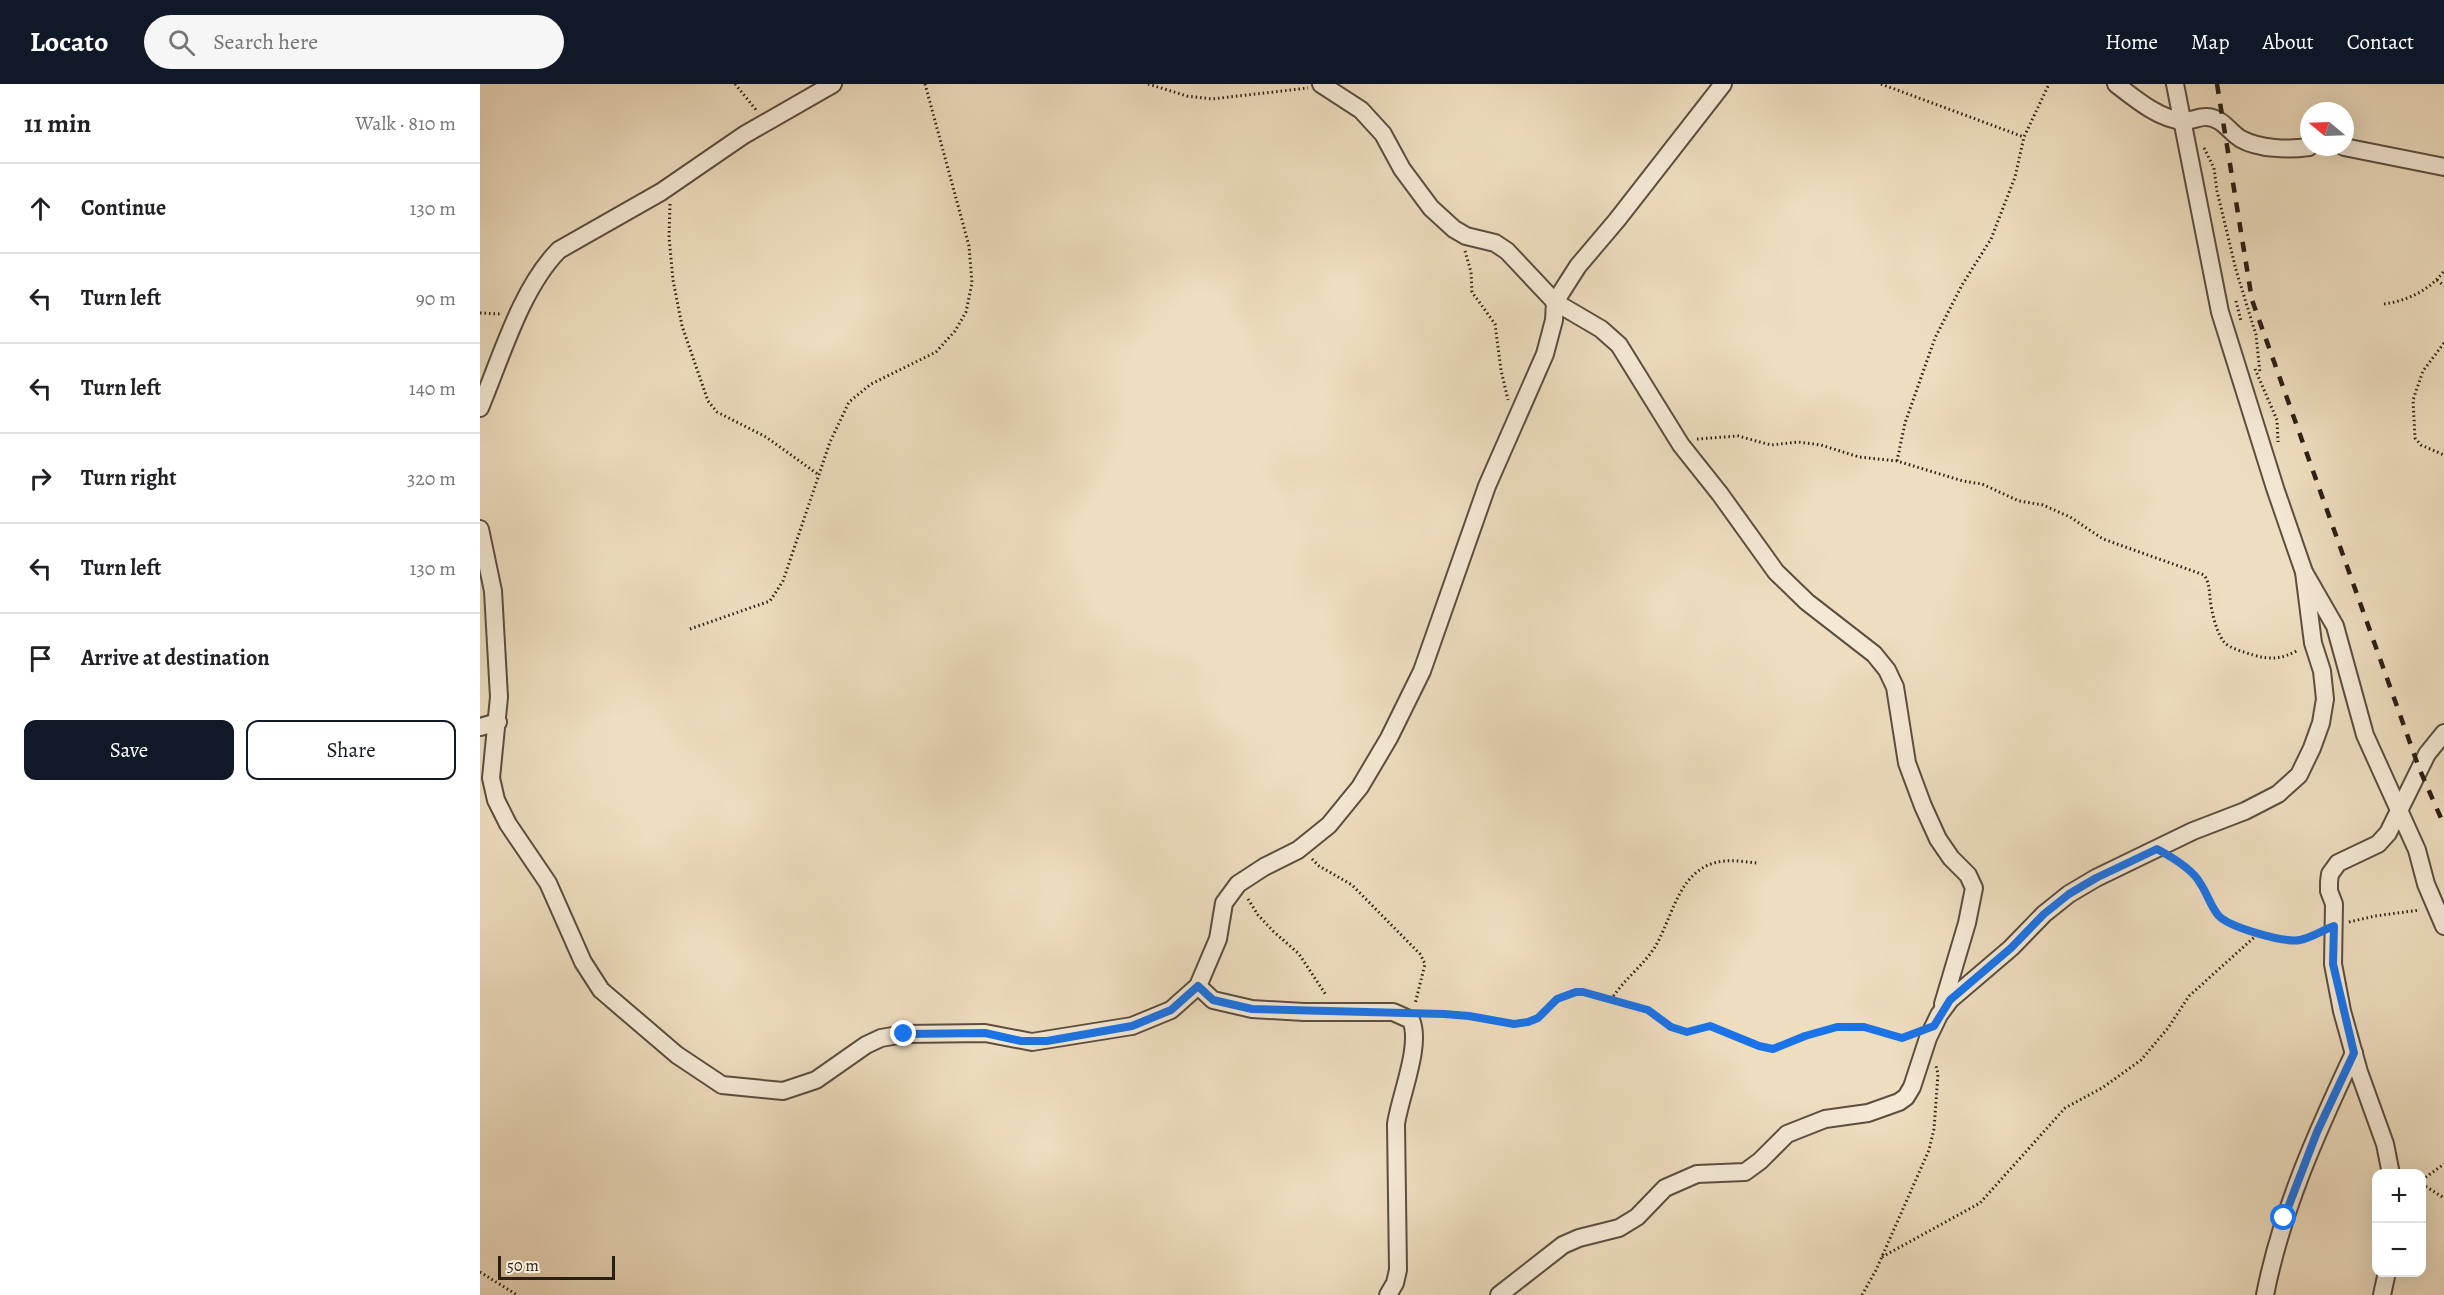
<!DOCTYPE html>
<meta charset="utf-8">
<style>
body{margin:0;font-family:Alegreya,serif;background:#f6f6f6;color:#202124}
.controls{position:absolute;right:18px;bottom:18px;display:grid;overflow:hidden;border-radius:12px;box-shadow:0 6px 24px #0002}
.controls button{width:54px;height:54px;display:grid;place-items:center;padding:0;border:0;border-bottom:2px solid #e0e0e0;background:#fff;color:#202124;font:30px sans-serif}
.compass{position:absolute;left:1820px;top:18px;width:54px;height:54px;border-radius:50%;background:#fff;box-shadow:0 6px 24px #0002;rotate:289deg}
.scale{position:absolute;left:18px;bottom:15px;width:117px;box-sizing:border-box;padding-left:6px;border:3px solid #2b1f14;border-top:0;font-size:16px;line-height:21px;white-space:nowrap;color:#2b1f14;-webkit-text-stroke:4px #f4e9d5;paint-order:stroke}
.stop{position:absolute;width:18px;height:18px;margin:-14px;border:4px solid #1a73e8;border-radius:50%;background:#fff}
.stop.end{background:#1a73e8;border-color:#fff;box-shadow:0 2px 6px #0008}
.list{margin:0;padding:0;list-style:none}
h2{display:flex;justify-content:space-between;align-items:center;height:78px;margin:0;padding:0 24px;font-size:26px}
h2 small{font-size:20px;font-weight:400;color:#757577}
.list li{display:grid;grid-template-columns:39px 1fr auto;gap:18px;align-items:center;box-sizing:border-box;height:90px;padding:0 24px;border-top:2px solid #e0e0e0}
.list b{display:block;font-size:22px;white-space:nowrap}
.list em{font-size:20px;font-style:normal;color:#757577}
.actions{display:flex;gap:12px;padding:18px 24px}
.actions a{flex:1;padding:14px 0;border:2px solid #111827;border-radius:12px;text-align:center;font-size:21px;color:#111827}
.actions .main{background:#111827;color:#fff}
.icon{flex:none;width:33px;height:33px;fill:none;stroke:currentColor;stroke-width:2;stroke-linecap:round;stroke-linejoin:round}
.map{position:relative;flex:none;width:1964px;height:1211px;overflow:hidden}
header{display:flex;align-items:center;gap:36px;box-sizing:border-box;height:84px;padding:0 30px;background:#111827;color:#fff}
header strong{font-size:28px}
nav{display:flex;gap:33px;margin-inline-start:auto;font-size:21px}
.search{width:420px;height:54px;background:#f6f6f6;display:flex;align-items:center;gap:15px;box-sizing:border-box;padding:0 21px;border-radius:33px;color:#757577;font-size:22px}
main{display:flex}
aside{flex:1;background:#fff}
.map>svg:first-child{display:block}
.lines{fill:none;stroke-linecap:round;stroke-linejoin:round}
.street-casing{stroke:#5c4e3f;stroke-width:20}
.path{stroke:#2b1f14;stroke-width:3;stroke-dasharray:1.5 3;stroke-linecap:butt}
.street{stroke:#f4e9d5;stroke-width:16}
.rail{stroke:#2b1f14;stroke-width:4.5;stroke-dasharray:10 10;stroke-linecap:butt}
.route{stroke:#1a73e8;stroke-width:8}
</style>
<header>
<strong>Locato</strong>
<div class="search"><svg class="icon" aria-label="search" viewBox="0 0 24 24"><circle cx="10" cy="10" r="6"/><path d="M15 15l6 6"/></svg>Search here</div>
<nav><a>Home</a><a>Map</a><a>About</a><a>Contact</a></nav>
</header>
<main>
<aside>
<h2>11 min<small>Walk · 810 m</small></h2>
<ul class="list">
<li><svg class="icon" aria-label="ahead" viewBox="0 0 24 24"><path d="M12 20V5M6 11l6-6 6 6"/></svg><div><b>Continue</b></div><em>130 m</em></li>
<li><svg class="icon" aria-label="left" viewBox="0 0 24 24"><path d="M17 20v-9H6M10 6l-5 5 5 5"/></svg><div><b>Turn left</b></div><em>90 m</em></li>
<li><svg class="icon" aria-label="left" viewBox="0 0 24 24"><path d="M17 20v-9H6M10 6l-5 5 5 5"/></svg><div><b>Turn left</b></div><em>140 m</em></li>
<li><svg class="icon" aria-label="right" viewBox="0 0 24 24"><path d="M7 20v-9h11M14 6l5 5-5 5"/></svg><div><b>Turn right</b></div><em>320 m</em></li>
<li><svg class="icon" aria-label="left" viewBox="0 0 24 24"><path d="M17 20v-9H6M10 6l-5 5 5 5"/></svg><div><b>Turn left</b></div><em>130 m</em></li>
<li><svg class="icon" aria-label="arrive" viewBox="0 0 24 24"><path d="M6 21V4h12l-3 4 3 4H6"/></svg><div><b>Arrive at destination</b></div></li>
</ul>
<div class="actions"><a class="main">Save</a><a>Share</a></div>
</aside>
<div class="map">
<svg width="1964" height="1211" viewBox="0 0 1964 1211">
<rect width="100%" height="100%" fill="#eeddbf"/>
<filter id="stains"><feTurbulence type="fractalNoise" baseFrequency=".00333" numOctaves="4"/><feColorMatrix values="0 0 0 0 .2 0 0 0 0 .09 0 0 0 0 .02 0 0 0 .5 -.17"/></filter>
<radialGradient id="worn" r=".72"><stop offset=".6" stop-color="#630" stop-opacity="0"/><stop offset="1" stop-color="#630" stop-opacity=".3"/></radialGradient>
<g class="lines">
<defs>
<g id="street">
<polyline points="841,0 881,26 903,50 922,85 951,124 974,145 986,152 1015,159 1027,167 1075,218 1121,245 1139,261 1201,361 1240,410 1296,488 1327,518 1394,570 1407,586 1415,603 1427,679 1443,722 1458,755 1471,774 1488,791 1494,804 1487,839 1463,920"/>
<path d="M1636,0C1654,14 1680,36 1704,37C1712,37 1720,32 1727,33C1743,34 1749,48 1761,55C1779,65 1809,66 1829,63"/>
<polyline points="1695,0 1740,228 1795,404 1824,488 1855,542 1885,651 1937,766 1946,800 1964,842"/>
<polyline points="1864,63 1964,83"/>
<path d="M0,324C21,274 41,204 79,166L181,108L264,51L353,0"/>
<polyline points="0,445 13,507 19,613 11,694 16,716 28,740 68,799 103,878 121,906 197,971 242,1001 303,1007 336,996 386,961 401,954 424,950 505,949 552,958 652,942 691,926 718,902 738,855 744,819 758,800 784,783 818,766 849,741 880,703 909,654 942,587 1007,402 1065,270 1074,236 1075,218 1098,182 1137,136 1243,0"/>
<polyline points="0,643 18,638"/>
<path d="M718,902L733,916L772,925L824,928H913L931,936C942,961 920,1012 916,1040L918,1186L915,1199L908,1211"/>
<polyline points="1911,1090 1905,1060 1879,988 1862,927 1853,880 1854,820 1849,807 1849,798 1850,790 1858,779 1898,760 1908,749 1947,670 1964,649"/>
<polyline points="1019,1211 1083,1161 1099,1154 1139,1144 1157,1133 1185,1104 1217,1090 1265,1088 1280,1077 1307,1050 1345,1035 1388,1029 1419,1018 1426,1013 1432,1003 1448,954 1459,931 1470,916 1531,864 1564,830 1589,810 1616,794 1713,747 1765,727 1798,710 1819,691 1832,664 1841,639 1845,615 1842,587 1833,559 1824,488"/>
<path d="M1785,1211C1802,1125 1837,1048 1874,969"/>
<polyline points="1902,1211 1907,1188"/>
</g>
</defs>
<use href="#street" class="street-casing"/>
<g class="path">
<polyline points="255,0 277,27"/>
<polyline points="668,0 707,12 732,15 828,4"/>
<polyline points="1401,0 1544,53"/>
<polyline points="1724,64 1734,84 1737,107 1756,186 1776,251 1780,289"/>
<polyline points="190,120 189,153 193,196 202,242 228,317 237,328 286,353 339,391"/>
<polyline points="985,167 991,188 992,208 1015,240 1021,286 1028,316"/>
<polyline points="1957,196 1964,202"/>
<polyline points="1756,217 1761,237"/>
<path d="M1904,220C1927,217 1950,206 1964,187"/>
<polyline points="0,229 21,230"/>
<polyline points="1964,259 1943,287 1933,316 1935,354 1941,361 1964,371"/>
<polyline points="1775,285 1797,336 1798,358"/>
<path d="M1217,355L1258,352L1291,361L1318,358L1341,361L1379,373L1417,377L1483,397L1502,400L1539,417L1563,421L1590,433L1623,455L1724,491C1729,498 1729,505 1730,513C1731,526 1736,548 1744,558C1750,565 1765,568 1773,571C1791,576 1803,575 1818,566"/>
<polyline points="1417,377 1425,339 1455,254 1482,201 1511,155 1535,93 1544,53 1569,0"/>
<polyline points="210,545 290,517 303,497 350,358 369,318 391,300 456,268 475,247 486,228 492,199 489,162 445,0"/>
<polyline points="1692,773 1719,797 1731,820 1744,836 1767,845 1814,857 1823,856 1838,848"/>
<polyline points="832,775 839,782 872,801 940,870 945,880 935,920"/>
<polyline points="768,815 778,831 793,847 819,870 846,911"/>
<polyline points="1869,838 1895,832 1940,826"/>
<path d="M1131,916C1143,896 1163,882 1175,863C1194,831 1199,781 1245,777C1255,776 1267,778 1277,779"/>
<path d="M945,930C959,930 974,930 988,932C1007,934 1028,943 1048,938C1071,932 1071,907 1103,908L1168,926L1191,943L1207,948L1230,942L1279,962L1293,965L1325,952L1357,943H1384L1422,954L1432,950"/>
<polyline points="1942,1096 1964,1080"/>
<polyline points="1942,1100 1964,1114"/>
<polyline points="1402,1173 1500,1119 1585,1024 1622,1004 1661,976 1688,944 1709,912 1779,849"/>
<polyline points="0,1188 37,1211"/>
<polyline points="1382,1211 1396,1186 1449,1066 1454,1045 1458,990 1456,982"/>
</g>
<use href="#street" class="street"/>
<polyline class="rail" points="1737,0 1772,216 1939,684 1964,741"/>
</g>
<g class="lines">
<path class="route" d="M424,950L505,949L541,957H567L652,942L691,926L718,902L733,916L772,925L964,930L989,932L1034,940L1048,938L1058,934L1077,915L1096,908H1103L1168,926L1191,943L1207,948L1230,942L1279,962L1293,965L1325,952L1357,943H1384L1422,954L1454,942L1470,916L1531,864L1564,830L1589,810L1616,794L1677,765C1690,772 1713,786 1720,799C1727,809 1730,821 1738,831C1748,843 1804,859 1820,856C1831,854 1843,846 1854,842L1853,880L1874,969L1837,1048L1804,1134"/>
</g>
<rect width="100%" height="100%" filter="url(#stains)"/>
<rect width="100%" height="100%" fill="url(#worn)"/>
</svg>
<div class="controls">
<button>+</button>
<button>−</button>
</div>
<svg class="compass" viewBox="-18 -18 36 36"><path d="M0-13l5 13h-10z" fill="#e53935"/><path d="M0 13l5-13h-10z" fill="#757577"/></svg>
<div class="scale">50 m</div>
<div class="stop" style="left:1804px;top:1134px"></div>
<div class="stop end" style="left:424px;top:950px"></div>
</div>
</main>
